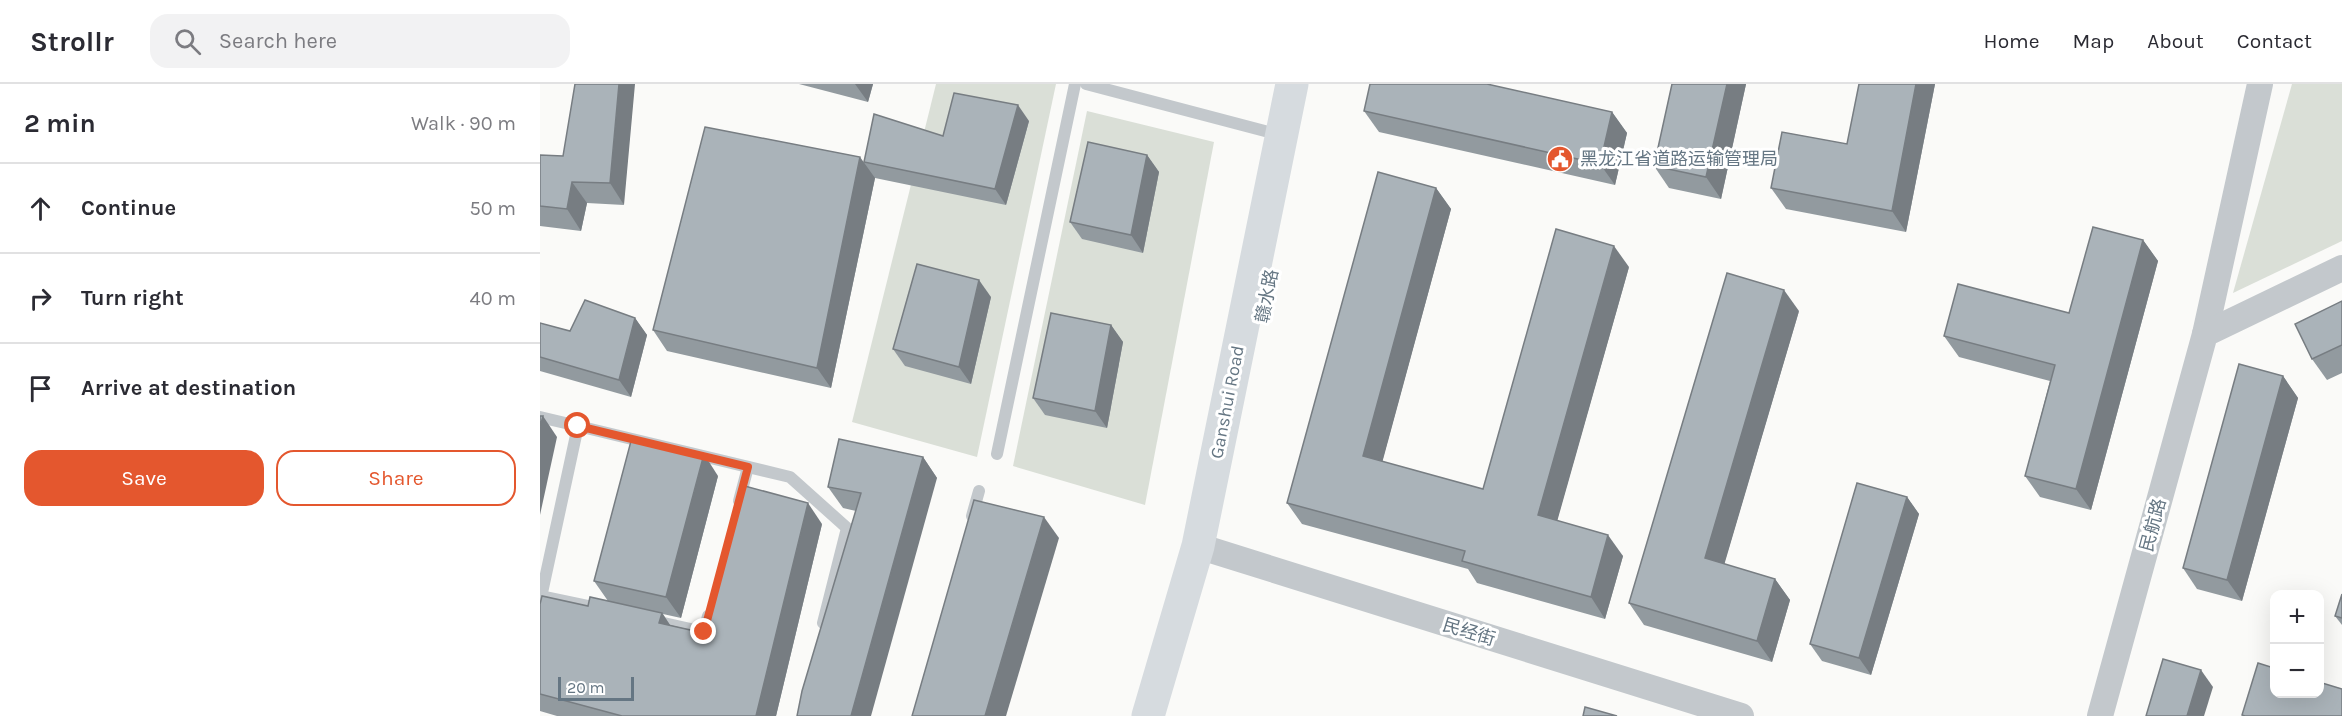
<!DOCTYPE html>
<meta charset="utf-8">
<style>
body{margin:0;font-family:Karla,"Noto Sans SC",sans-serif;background:#f2f2f3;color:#2b2b33}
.controls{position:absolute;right:18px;bottom:18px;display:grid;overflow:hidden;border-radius:12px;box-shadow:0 6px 24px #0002}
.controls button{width:54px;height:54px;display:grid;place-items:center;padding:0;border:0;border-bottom:2px solid #e1e1e2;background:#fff;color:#2b2b33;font:30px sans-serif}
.scale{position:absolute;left:18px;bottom:15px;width:76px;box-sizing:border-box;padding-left:6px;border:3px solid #657683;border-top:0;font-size:16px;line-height:21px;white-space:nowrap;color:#657683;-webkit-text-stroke:4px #fff;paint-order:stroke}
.stop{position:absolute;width:18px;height:18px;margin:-14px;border:4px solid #e4572e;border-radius:50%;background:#fff}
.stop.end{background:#e4572e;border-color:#fff;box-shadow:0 2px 6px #0008}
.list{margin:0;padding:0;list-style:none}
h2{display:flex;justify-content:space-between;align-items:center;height:78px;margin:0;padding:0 24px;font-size:26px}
h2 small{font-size:20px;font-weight:400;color:#7c7c81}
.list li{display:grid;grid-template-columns:39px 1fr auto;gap:18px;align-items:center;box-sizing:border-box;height:90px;padding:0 24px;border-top:2px solid #e1e1e2}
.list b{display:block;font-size:22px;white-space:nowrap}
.list em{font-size:20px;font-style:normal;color:#7c7c81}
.actions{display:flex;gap:12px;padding:18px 24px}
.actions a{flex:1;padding:14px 0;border:2px solid #e4572e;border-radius:18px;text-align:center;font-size:21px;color:#e4572e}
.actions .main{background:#e4572e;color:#fff}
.icon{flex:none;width:33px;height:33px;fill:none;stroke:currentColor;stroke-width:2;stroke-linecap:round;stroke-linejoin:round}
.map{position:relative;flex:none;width:1802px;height:632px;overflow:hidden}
header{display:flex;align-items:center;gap:36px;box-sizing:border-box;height:84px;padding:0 30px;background:#fff;border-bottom:2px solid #e1e1e2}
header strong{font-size:28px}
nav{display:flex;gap:33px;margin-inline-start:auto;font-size:21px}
.search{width:420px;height:54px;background:#f2f2f3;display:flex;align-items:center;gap:15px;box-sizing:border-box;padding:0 21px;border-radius:18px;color:#7c7c81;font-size:22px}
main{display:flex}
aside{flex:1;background:#fff}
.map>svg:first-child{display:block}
.green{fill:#dadfd7}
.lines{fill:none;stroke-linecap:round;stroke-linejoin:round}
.lane{stroke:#c3c8cc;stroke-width:12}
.street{stroke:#c3c8cc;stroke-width:26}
.secondary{stroke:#d6dbdf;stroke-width:33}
.wall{fill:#929a9f}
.shaded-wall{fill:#777d82}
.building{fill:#aab3b9;stroke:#777d82;stroke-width:1.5}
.route{stroke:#e4572e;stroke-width:8}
.labels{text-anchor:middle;stroke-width:6;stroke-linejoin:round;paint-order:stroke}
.poi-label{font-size:18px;fill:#657683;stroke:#fff;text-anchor:start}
.street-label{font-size:18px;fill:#657683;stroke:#fff}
</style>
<header>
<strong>Strollr</strong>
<div class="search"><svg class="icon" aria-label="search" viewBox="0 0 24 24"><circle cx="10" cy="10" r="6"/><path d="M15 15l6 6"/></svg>Search here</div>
<nav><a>Home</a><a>Map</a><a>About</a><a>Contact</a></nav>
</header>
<main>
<aside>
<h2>2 min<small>Walk · 90 m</small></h2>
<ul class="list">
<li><svg class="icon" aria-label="ahead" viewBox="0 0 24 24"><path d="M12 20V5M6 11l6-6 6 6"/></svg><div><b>Continue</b></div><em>50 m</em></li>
<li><svg class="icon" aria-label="right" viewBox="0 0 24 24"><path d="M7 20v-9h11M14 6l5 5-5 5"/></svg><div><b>Turn right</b></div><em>40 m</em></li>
<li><svg class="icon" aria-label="arrive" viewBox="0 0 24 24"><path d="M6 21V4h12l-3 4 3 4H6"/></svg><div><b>Arrive at destination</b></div></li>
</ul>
<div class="actions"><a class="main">Save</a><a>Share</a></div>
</aside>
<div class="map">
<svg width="1802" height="632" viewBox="0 0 1802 632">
<rect width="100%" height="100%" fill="#fafaf8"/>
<g class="green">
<polygon points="396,0 516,0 437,373 312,338"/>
<polygon points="1752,0 1802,0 1802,157 1693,209"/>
<polygon points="547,27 674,58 605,421 473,382"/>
</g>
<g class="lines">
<g class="lane">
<polyline points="546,0 740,51"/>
<polyline points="0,333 38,342 0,518"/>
<polyline points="38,342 250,393 307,444 283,539"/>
<polyline points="457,370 535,0"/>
<polyline points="199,417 208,383"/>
<polyline points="432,432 439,407"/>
<polyline points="1,512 63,525"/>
<polyline points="115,537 164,548 168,532"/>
</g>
<g class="street">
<polyline points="1665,250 1720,0"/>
<polyline points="658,462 1201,632"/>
<polyline points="1560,632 1665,250 1802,184"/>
</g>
<polyline class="secondary" points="608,632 658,462 752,0"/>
</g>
<g class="wall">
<polygon points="35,0 84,121 47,119 41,147 0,142 0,71 23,72"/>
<polygon points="259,0 333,0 328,18"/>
<polygon points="1132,0 1206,0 1181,115 1129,104 1114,82"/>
<polygon points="1319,0 1395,0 1366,148 1246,125 1231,104 1307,60"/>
<polygon points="824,27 1072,28 1087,49 1075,101 839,48"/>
<polygon points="489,37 466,121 335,94 291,304 127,267 113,246 324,78 403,52"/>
<polygon points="607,71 619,88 603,169 542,155 530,138"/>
<polygon points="896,104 911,125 842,378 943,405 1089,183 1017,436 1083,472 1065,535 937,499 928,485 762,440 747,419"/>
<polygon points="1603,156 1618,177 1551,426 1500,413 1485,392 1510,297 1419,273 1404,252 1529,229"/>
<polygon points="451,213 431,300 365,282 353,265"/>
<polygon points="1802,217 1802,289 1787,296 1772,275"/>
<polygon points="1259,227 1184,480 1235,495 1250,516 1232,578 1104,541 1089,519"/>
<polygon points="95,234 107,251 91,313 0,287 0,239 30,247"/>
<polygon points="571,241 583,258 567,344 505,331 493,314"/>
<polygon points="1743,292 1758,314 1702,517 1657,505 1643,484"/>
<polygon points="383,373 397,394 316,427 303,424 288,403"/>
<polygon points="178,392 141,534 123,530 130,541 164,549 282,440 236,632 17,632 0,627 0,520 48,522 68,517 54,497"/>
<polygon points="1367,413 1379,430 1331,591 1282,577 1270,560"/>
<polygon points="1802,510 1802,541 1795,532"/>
</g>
<g class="shaded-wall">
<polygon points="79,0 95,0 84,121 70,99"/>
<polygon points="315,0 333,0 328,18"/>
<polygon points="1187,0 1206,0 1181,115 1166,93"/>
<polygon points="1376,0 1395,0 1366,148 1352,127"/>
<polygon points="478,21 489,37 466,121 455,105"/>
<polygon points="1072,28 1087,49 1075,101 1060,80"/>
<polygon points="607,71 619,88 603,169 591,151"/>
<polygon points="320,73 335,94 291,304 277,284"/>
<polygon points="32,98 47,119 41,147 27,125"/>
<polygon points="896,104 911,125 838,394 823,372"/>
<polygon points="1603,156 1618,177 1551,426 1536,405"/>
<polygon points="1074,162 1089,183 1013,452 998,431"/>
<polygon points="439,196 451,213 431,300 419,283"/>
<polygon points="1244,206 1259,227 1180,495 1165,474"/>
<polygon points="95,234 107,251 91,313 79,296"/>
<polygon points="571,241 583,258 567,344 555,327"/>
<polygon points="1743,292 1758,314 1702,517 1687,496"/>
<polygon points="3,332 17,353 0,431 0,343"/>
<polygon points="164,370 178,392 141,534 126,513"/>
<polygon points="383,373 397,394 331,632 311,632"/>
<polygon points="1367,413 1379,430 1331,591 1319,574"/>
<polygon points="268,419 282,440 236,632 216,632"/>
<polygon points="504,433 519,454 466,632 445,632"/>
<polygon points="1068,451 1083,472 1065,535 1051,513"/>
<polygon points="1235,495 1250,516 1232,578 1217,557"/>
<polygon points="122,529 136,550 119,539"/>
<polygon points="1661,586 1673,603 1664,632 1647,632"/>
</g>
<g class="building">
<polygon points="35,0 79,0 70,99 32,98 27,125 0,122 0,71 23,72"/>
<polygon points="830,0 947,0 1072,28 1060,80 824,27"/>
<polygon points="1132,0 1187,0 1166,93 1114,82"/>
<polygon points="1319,0 1376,0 1352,127 1231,104 1242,48 1307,60"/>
<polygon points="414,9 478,21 455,105 324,78 334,30 403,52"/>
<polygon points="165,43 320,73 277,284 113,246"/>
<polygon points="548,58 607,71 591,151 530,138"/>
<polygon points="838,88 896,104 823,372 943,405 1016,145 1074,162 998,431 1068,451 1051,513 922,477 925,467 747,419"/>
<polygon points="1553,143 1603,156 1536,405 1485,392 1515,281 1404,252 1418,200 1529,229"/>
<polygon points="377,180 439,196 419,283 353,265"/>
<polygon points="1187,189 1244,206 1165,474 1235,495 1217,557 1089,519"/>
<polygon points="45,216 95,234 79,296 0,273 0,239 30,247"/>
<polygon points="1802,217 1802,261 1772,275 1755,240"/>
<polygon points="511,229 571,241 555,327 493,314"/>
<polygon points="1699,280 1743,292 1687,496 1643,484"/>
<polygon points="0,332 3,332 0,343"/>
<polygon points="299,355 383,373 311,632 257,632 262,607 321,409 288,403"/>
<polygon points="91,357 164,370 126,513 54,497"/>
<polygon points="1317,399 1367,413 1319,574 1270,560"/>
<polygon points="201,401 268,419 216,632 82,632 0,610 0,520 2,512 48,522 50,513 122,529 119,539 164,549"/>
<polygon points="434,416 504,433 445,632 372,632"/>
<polygon points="1802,510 1802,534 1795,532"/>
<polygon points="1623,575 1661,586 1647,632 1606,632"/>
<polygon points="1718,579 1734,584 1734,609 1779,609 1779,598 1802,605 1802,632 1705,632 1702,631"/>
<polygon points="1045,623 1077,632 1043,632"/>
</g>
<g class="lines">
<polyline class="route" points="38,342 208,383 164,548"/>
</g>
<defs>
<symbol id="civic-disc" viewBox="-11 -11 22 22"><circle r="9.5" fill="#e4572e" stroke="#fff"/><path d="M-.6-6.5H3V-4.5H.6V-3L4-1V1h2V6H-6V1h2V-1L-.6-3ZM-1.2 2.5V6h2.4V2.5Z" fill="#fff"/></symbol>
</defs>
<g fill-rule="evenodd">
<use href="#civic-disc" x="1005" y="60" width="30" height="30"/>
</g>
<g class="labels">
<g class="poi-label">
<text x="1040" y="81">黑龙江省道路运输管理局</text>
</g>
<g class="street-label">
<text transform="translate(727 212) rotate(-79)" y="6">赣水路</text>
<text transform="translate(687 318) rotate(-79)" y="6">Ganshui Road</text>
<text transform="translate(1613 441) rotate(-75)" y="6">民航路</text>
<text transform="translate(929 548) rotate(17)" y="6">民经街</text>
</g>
</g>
</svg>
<div class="controls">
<button>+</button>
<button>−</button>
</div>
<div class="scale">20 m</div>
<div class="stop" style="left:38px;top:342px"></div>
<div class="stop end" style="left:164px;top:548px"></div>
</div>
</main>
